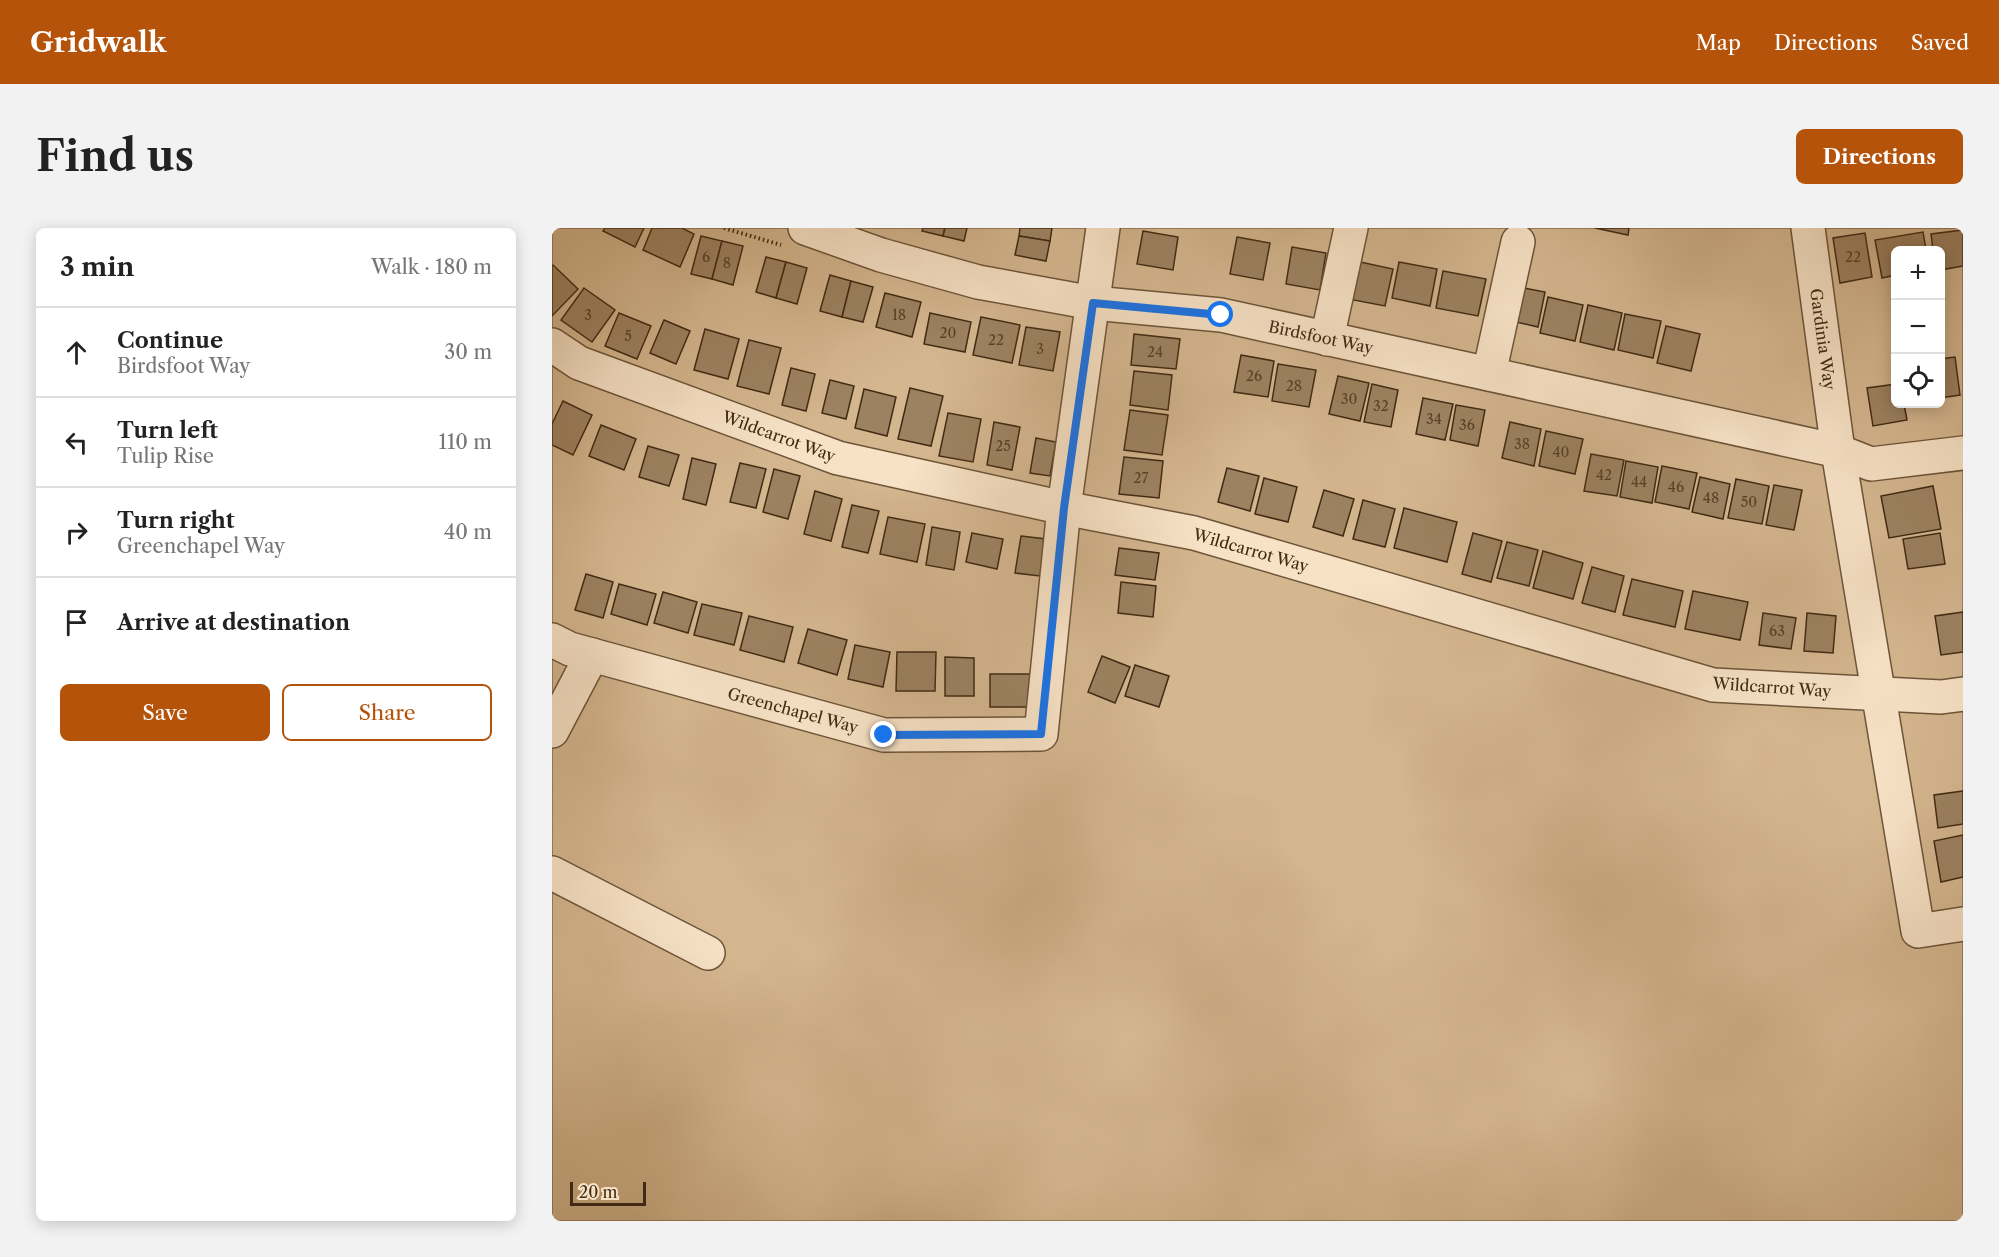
<!DOCTYPE html>
<meta charset="utf-8">
<style>
body{margin:0;font-family:"Libre Caslon Text",serif;background:#f2f2f2;color:#222}
.controls{position:absolute;right:18px;top:18px;display:grid;overflow:hidden;border-radius:9px;box-shadow:0 3px 15px #0003}
.controls button{width:54px;height:54px;display:grid;place-items:center;padding:0;border:0;border-bottom:2px solid #e0e0e0;background:#fff;color:#222;font:30px sans-serif}
.scale{position:absolute;left:18px;bottom:15px;width:76px;box-sizing:border-box;padding-left:6px;border:3px solid #412b14;border-top:0;font-size:16px;line-height:21px;white-space:nowrap;color:#412b14;-webkit-text-stroke:4px #f7e2c6;paint-order:stroke}
.stop{position:absolute;width:18px;height:18px;margin:-14px;border:4px solid #1a73e8;border-radius:50%;background:#fff}
.stop.end{background:#1a73e8;border-color:#fff;box-shadow:0 2px 6px #0008}
.list{margin:0;padding:0;list-style:none}
h2{display:flex;justify-content:space-between;align-items:center;height:78px;margin:0;padding:0 24px;font-size:26px}
h2 small{font-size:20px;font-weight:400;color:#767676}
.list li{display:grid;grid-template-columns:39px 1fr auto;gap:18px;align-items:center;box-sizing:border-box;height:90px;padding:0 24px;border-top:2px solid #e0e0e0}
.list b{display:block;font-size:22px;white-space:nowrap}
.list p{margin:0;font-size:20px;white-space:nowrap;color:#767676}
.list em{font-size:20px;font-style:normal;color:#767676}
.actions{display:flex;gap:12px;padding:18px 24px}
.actions a{flex:1;padding:14px 0;border:2px solid #b45309;border-radius:9px;text-align:center;font-size:21px;color:#b45309}
.actions .main{background:#b45309;color:#fff}
.icon{flex:none;width:33px;height:33px;fill:none;stroke:currentColor;stroke-width:2;stroke-linecap:round;stroke-linejoin:round}
.map{position:relative;flex:none;width:1411px;height:993px;overflow:hidden;border-radius:9px}
header{display:flex;align-items:center;gap:36px;box-sizing:border-box;height:84px;padding:0 30px;background:#b45309;color:#fff}
header strong{font-size:28px}
nav{display:flex;gap:33px;margin-inline-start:auto;font-size:21px}
.intro{display:flex;align-items:center;justify-content:space-between;box-sizing:border-box;height:144px;padding:0 36px}
h1{margin:0;font-size:42px}
.button{padding:15px 27px;border-radius:9px;background:#b45309;color:#fff;font-size:21px;font-weight:700}
main{display:flex;gap:36px;padding:0 36px}
aside{flex:1;background:#fff;border-radius:9px;box-shadow:0 3px 15px #0003}
.map>svg:first-child{display:block}
.green{fill:#d4b68f;stroke:#8a7052;stroke-width:1.5;fill-rule:evenodd}
.building{fill:#9d8261;stroke:#412b14;stroke-width:1.5}
.lines{fill:none;stroke-linecap:round;stroke-linejoin:round}
.minor-casing{stroke:#6d5539;stroke-width:36}
.path{stroke:#412b14;stroke-width:4;stroke-dasharray:1.5 3;stroke-linecap:butt}
.minor{stroke:#f7e2c6;stroke-width:33}
.route{stroke:#1a73e8;stroke-width:8}
.labels{text-anchor:middle;stroke-width:6;stroke-linejoin:round;paint-order:stroke}
.number-label{font-size:14px;fill:#584127}
.street-label{font-size:16px;fill:#412b14;stroke:#f7e2c6}
</style>
<header>
<strong>Gridwalk</strong>
<nav><a>Map</a><a>Directions</a><a>Saved</a></nav>
</header>
<div class="intro"><h1>Find us</h1><a class="button">Directions</a></div>
<main>
<aside>
<h2>3 min<small>Walk · 180 m</small></h2>
<ul class="list">
<li><svg class="icon" aria-label="ahead" viewBox="0 0 24 24"><path d="M12 20V5M6 11l6-6 6 6"/></svg><div><b>Continue</b><p>Birdsfoot Way</p></div><em>30 m</em></li>
<li><svg class="icon" aria-label="left" viewBox="0 0 24 24"><path d="M17 20v-9H6M10 6l-5 5 5 5"/></svg><div><b>Turn left</b><p>Tulip Rise</p></div><em>110 m</em></li>
<li><svg class="icon" aria-label="right" viewBox="0 0 24 24"><path d="M7 20v-9h11M14 6l5 5-5 5"/></svg><div><b>Turn right</b><p>Greenchapel Way</p></div><em>40 m</em></li>
<li><svg class="icon" aria-label="arrive" viewBox="0 0 24 24"><path d="M6 21V4h12l-3 4 3 4H6"/></svg><div><b>Arrive at destination</b></div></li>
</ul>
<div class="actions"><a class="main">Save</a><a>Share</a></div>
</aside>
<div class="map">
<svg width="1411" height="993" viewBox="0 0 1411 993">
<rect width="100%" height="100%" fill="#f2d3a8"/>
<filter id="stains"><feTurbulence type="fractalNoise" baseFrequency=".00333" numOctaves="4"/><feColorMatrix values="0 0 0 0 .2 0 0 0 0 .09 0 0 0 0 .02 0 0 0 .5 -.17"/></filter>
<radialGradient id="worn" r=".72"><stop offset=".6" stop-color="#630" stop-opacity="0"/><stop offset="1" stop-color="#630" stop-opacity=".3"/></radialGradient>
<path class="green" d="M0,0H1411V993H0ZM1344,22H1388V176H1344Z"/>
<g class="building">
<polygon points="53,0 92,0 83,19 51,3"/>
<polygon points="100,0 130,0 142,6 128,39 91,22"/>
<polygon points="371,0 393,0 391,8 370,3"/>
<polygon points="393,0 415,0 412,13 391,8"/>
<polygon points="468,0 500,0 498,13 467,8"/>
<polygon points="1043,0 1077,0 1076,7"/>
<polygon points="1411,2 1411,38 1388,42 1388,22 1381,22 1379,6"/>
<polygon points="591,3 626,9 621,42 585,36"/>
<polygon points="1371,4 1374,22 1344,22 1344,47 1330,50 1323,12"/>
<polygon points="1313,5 1320,49 1288,55 1281,10"/>
<polygon points="149,8 170,13 160,51 139,46"/>
<polygon points="467,8 498,13 494,33 463,27"/>
<polygon points="685,9 718,15 711,52 678,46"/>
<polygon points="170,13 191,18 181,57 160,51"/>
<polygon points="740,19 774,25 768,62 734,56"/>
<polygon points="214,29 234,34 224,70 204,64"/>
<polygon points="799,32 841,41 833,78 791,70"/>
<polygon points="234,34 255,40 245,76 224,70"/>
<polygon points="847,34 885,41 878,78 840,70"/>
<polygon points="1,37 26,61 0,88 0,38"/>
<polygon points="891,43 934,51 926,88 884,80"/>
<polygon points="278,47 299,53 290,89 268,83"/>
<polygon points="299,53 321,59 311,94 290,89"/>
<polygon points="962,58 993,64 986,99 955,92"/>
<polygon points="32,60 63,82 40,114 9,92"/>
<polygon points="333,65 369,74 360,109 324,99"/>
<polygon points="996,69 1031,77 1023,113 988,105"/>
<polygon points="1036,77 1070,85 1062,122 1028,114"/>
<polygon points="67,85 99,98 85,131 53,118"/>
<polygon points="378,85 419,94 413,124 372,116"/>
<polygon points="1073,86 1109,93 1101,130 1066,122"/>
<polygon points="429,89 468,97 460,135 421,127"/>
<polygon points="112,92 138,103 124,136 98,125"/>
<polygon points="1114,98 1148,106 1139,143 1105,135"/>
<polygon points="474,99 508,104 501,143 467,137"/>
<polygon points="153,101 187,111 176,151 142,142"/>
<polygon points="582,106 628,111 624,141 579,137"/>
<polygon points="197,112 229,120 217,166 185,158"/>
<polygon points="689,127 722,133 716,169 682,164"/>
<polygon points="1403,129 1408,167 1388,170 1388,131"/>
<polygon points="726,136 764,142 757,179 720,173"/>
<polygon points="239,140 263,146 254,183 230,177"/>
<polygon points="582,143 620,147 616,182 578,177"/>
<polygon points="786,148 817,155 808,193 777,186"/>
<polygon points="278,152 302,158 294,191 270,185"/>
<polygon points="820,156 846,162 839,199 812,194"/>
<polygon points="1344,156 1344,176 1352,176 1355,192 1321,198 1315,160"/>
<polygon points="358,160 391,168 379,218 346,211"/>
<polygon points="312,161 344,169 335,208 303,200"/>
<polygon points="871,170 901,176 893,212 864,206"/>
<polygon points="11,173 40,187 21,227 0,217 0,196"/>
<polygon points="904,177 933,182 926,218 898,212"/>
<polygon points="578,182 616,187 610,227 572,222"/>
<polygon points="396,185 429,191 421,234 387,228"/>
<polygon points="442,194 468,199 460,242 435,237"/>
<polygon points="958,194 989,201 982,238 950,230"/>
<polygon points="49,197 84,211 72,242 37,228"/>
<polygon points="994,203 1031,211 1023,246 987,238"/>
<polygon points="484,210 504,214 498,248 478,245"/>
<polygon points="96,218 127,227 117,258 87,249"/>
<polygon points="1039,226 1072,232 1065,268 1032,263"/>
<polygon points="572,229 611,233 607,270 567,266"/>
<polygon points="140,230 164,236 154,277 131,271"/>
<polygon points="1074,233 1106,239 1100,275 1068,269"/>
<polygon points="188,235 214,241 204,280 178,274"/>
<polygon points="1110,238 1145,245 1137,281 1103,274"/>
<polygon points="675,240 707,248 698,283 666,274"/>
<polygon points="222,241 248,248 236,291 211,284"/>
<polygon points="1148,249 1178,256 1171,291 1140,284"/>
<polygon points="712,250 745,259 736,294 703,286"/>
<polygon points="1184,251 1217,258 1210,296 1176,290"/>
<polygon points="1222,257 1250,262 1242,302 1214,297"/>
<polygon points="1381,258 1389,301 1337,310 1329,268"/>
<polygon points="772,262 802,271 791,308 761,299"/>
<polygon points="263,263 290,271 279,313 252,306"/>
<polygon points="811,272 843,281 833,319 801,311"/>
<polygon points="300,277 327,283 316,325 290,319"/>
<polygon points="852,280 905,294 895,334 842,320"/>
<polygon points="336,289 373,296 365,334 328,326"/>
<polygon points="380,299 408,304 402,342 374,337"/>
<polygon points="420,305 451,311 445,341 414,334"/>
<polygon points="921,305 950,313 939,354 910,346"/>
<polygon points="1388,305 1393,336 1356,341 1351,311"/>
<polygon points="469,308 494,311 488,348 463,345"/>
<polygon points="955,314 986,322 977,358 945,350"/>
<polygon points="567,320 607,325 603,352 563,347"/>
<polygon points="991,323 1031,335 1021,371 981,360"/>
<polygon points="1040,339 1072,348 1063,384 1030,375"/>
<polygon points="34,346 61,354 51,390 23,382"/>
<polygon points="1080,351 1131,363 1123,399 1071,387"/>
<polygon points="569,354 604,358 601,389 566,385"/>
<polygon points="67,356 104,366 95,397 59,386"/>
<polygon points="1141,363 1196,374 1188,412 1133,401"/>
<polygon points="111,364 145,374 136,405 102,395"/>
<polygon points="150,376 190,385 182,417 142,407"/>
<polygon points="1411,384 1411,424 1389,427 1383,388"/>
<polygon points="1211,385 1244,390 1239,421 1207,417"/>
<polygon points="1255,385 1284,388 1281,425 1252,423"/>
<polygon points="197,388 241,399 232,434 188,422"/>
<polygon points="256,401 295,412 285,447 246,435"/>
<polygon points="303,417 338,424 331,459 296,451"/>
<polygon points="345,424 384,424 383,463 344,463"/>
<polygon points="550,428 578,439 563,475 536,464"/>
<polygon points="393,429 422,430 422,468 393,468"/>
<polygon points="583,437 617,448 607,479 573,468"/>
<rect x="438" y="446" width="40" height="33"/>
<polygon points="1411,563 1411,596 1386,600 1382,567"/>
<polygon points="1411,607 1411,649 1389,654 1382,613"/>
</g>
<g class="lines">
<defs>
<g id="minor">
<polyline points="253,0 329,27 426,54 541,75 669,87 1286,223 1319,236 1411,225"/>
<polyline points="1256,0 1286,223 1366,703 1411,696"/>
<polyline points="775,111 799,0"/>
<polyline points="0,117 27,135 286,230 512,280 642,305 1161,457 1389,469 1411,466"/>
<polyline points="937,146 966,14"/>
<polyline points="0,412 18,421 332,507 489,506 512,280 551,0"/>
<polyline points="0,503 40,427"/>
<polyline points="0,645 156,725"/>
</g>
</defs>
<use href="#minor" class="minor-casing"/>
<polyline class="path" points="172,0 229,17"/>
<use href="#minor" class="minor"/>
</g>
<g class="lines">
<polyline class="route" points="332,507 489,506 512,280 541,75 669,87"/>
</g>
<g class="labels">
<g class="number-label">
<text x="154" y="34">6</text>
<text x="1301" y="34">22</text>
<text x="175" y="40">8</text>
<text x="36" y="92">3</text>
<text x="347" y="92">18</text>
<text x="396" y="110">20</text>
<text x="76" y="113">5</text>
<text x="444" y="117">22</text>
<text x="488" y="126">3</text>
<text x="603" y="129">24</text>
<text x="702" y="153">26</text>
<text x="742" y="163">28</text>
<text x="797" y="176">30</text>
<text x="829" y="183">32</text>
<text x="882" y="196">34</text>
<text x="915" y="202">36</text>
<text x="970" y="221">38</text>
<text x="451" y="223">25</text>
<text x="1009" y="229">40</text>
<text x="1052" y="252">42</text>
<text x="589" y="255">27</text>
<text x="1087" y="259">44</text>
<text x="1124" y="264">46</text>
<text x="1159" y="275">48</text>
<text x="1197" y="279">50</text>
<text x="1225" y="408">63</text>
</g>
<g class="street-label">
<text transform="translate(769 109) rotate(12)" y="6">Birdsfoot Way</text>
<text transform="translate(1271 111) rotate(82)" y="6">Gardinia Way</text>
<text transform="translate(227 208) rotate(20)" y="6">Wildcarrot Way</text>
<text transform="translate(699 322) rotate(16)" y="6">Wildcarrot Way</text>
<text transform="translate(1220 459) rotate(4)" y="6">Wildcarrot Way</text>
<text transform="translate(241 482) rotate(15)" y="6">Greenchapel Way</text>
</g>
</g>
<rect width="100%" height="100%" filter="url(#stains)"/>
<rect width="100%" height="100%" fill="url(#worn)"/>
</svg>
<div class="controls">
<button>+</button>
<button>−</button>
<button><svg class="icon" aria-label="locate" viewBox="0 0 24 24"><circle cx="12" cy="12" r="6"/><path d="M12 2v4M12 18v4M2 12h4M18 12h4"/></svg></button>
</div>
<div class="scale">20 m</div>
<div class="stop" style="left:669px;top:87px"></div>
<div class="stop end" style="left:332px;top:507px"></div>
</div>
</main>
